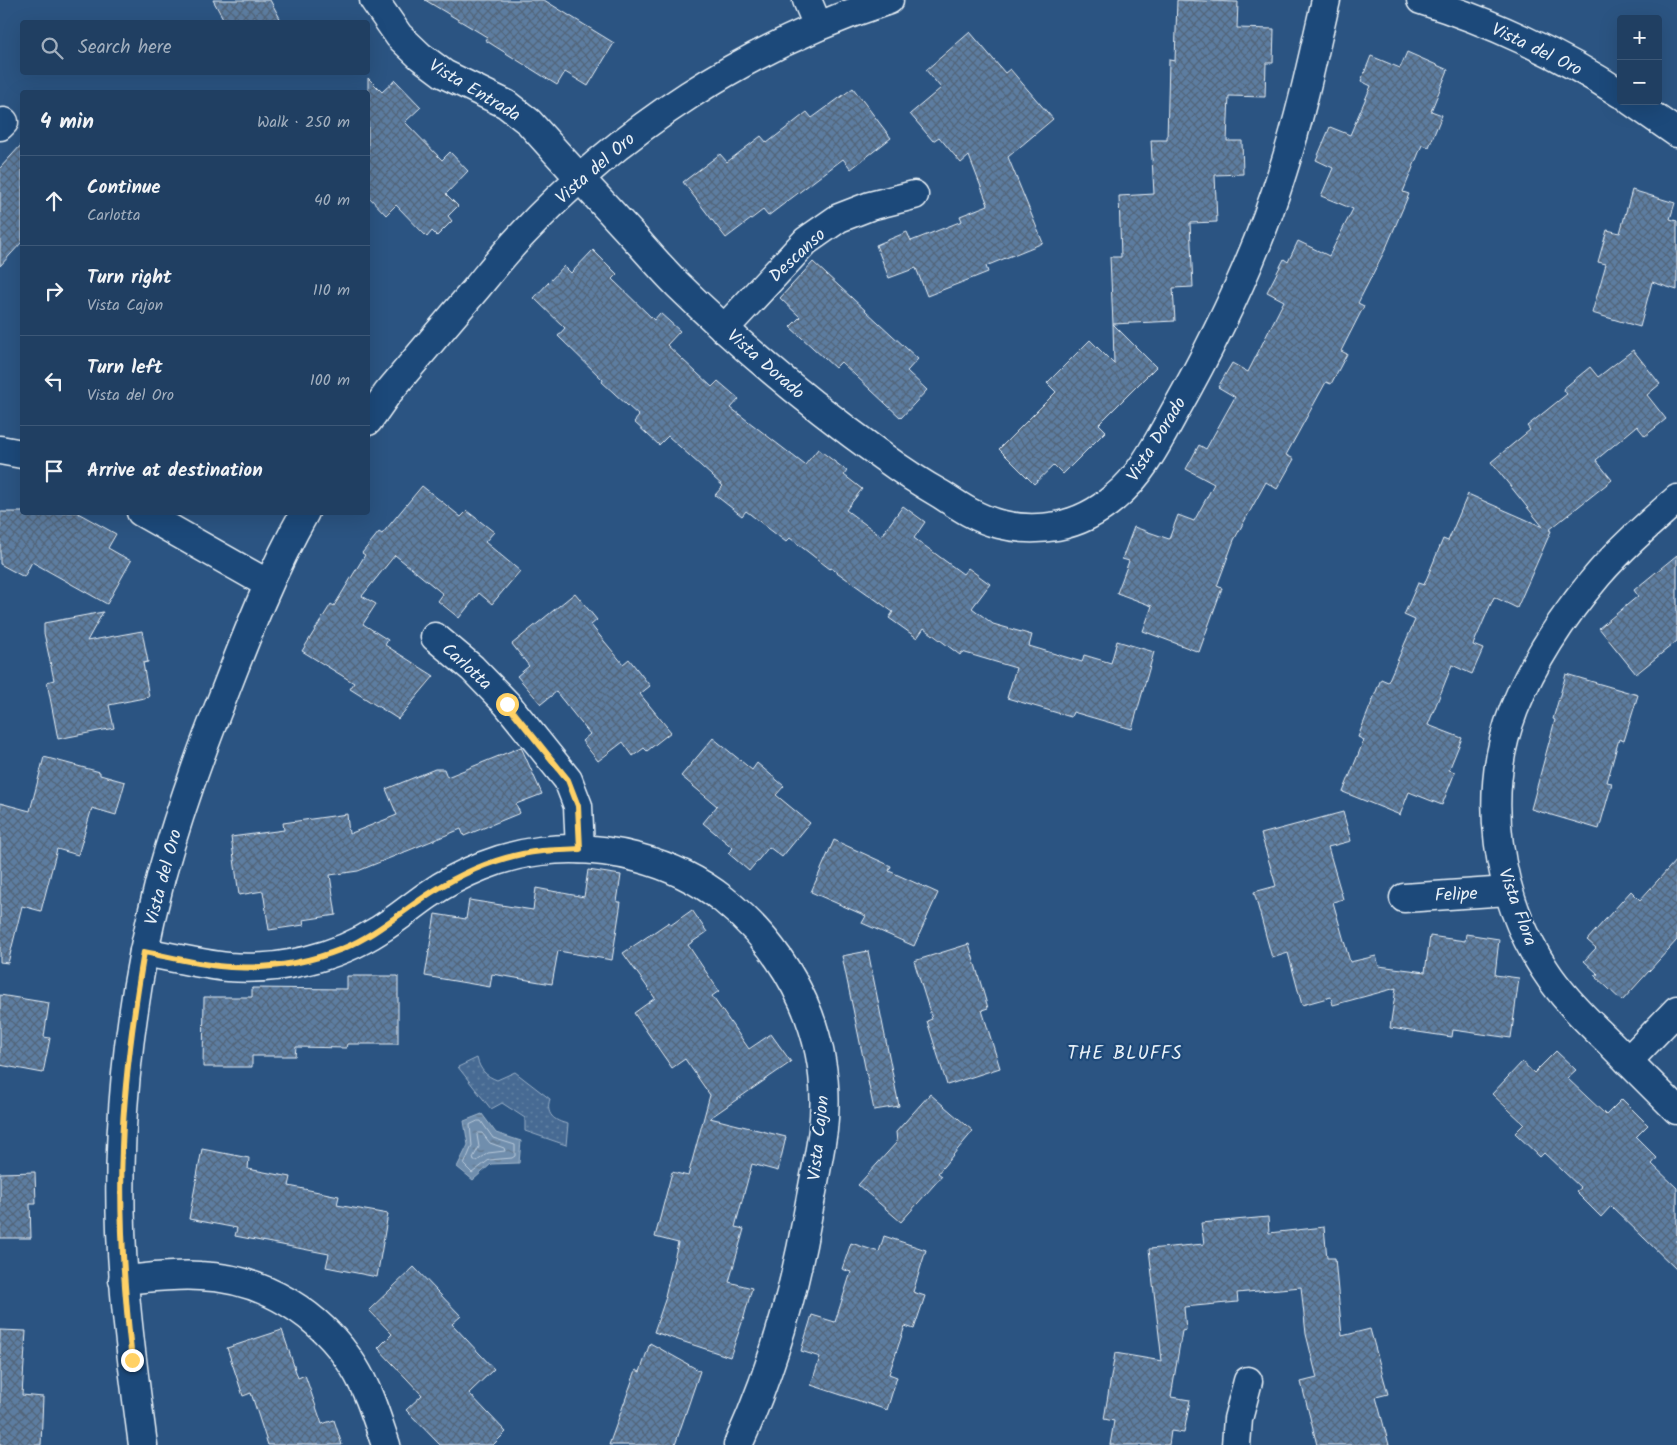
<!DOCTYPE html>
<meta charset="utf-8">
<style>
body{margin:0;font-family:Kalam,sans-serif;background:#2d4a6b;color:#f1f3f6}
.controls{position:absolute;right:15px;top:15px;display:grid;overflow:hidden;border-radius:5px;box-shadow:0 5px 20px #0002}
.controls button{width:45px;height:45px;display:grid;place-items:center;padding:0;border:0;border-bottom:1px solid #3d5877;background:#203f62;color:#f1f3f6;font:25px sans-serif}
.stop{position:absolute;width:15px;height:15px;margin:-11px;border:4px solid #ffd166;border-radius:50%;background:#fff}
.stop.end{background:#ffd166;border-color:#fff;box-shadow:0 1px 5px #0008}
.list{margin:0;padding:0;list-style:none}
h2{display:flex;justify-content:space-between;align-items:center;height:65px;margin:0;padding:0 20px;font-size:21px}
h2 small{font-size:16px;font-weight:400;color:#a2afbe}
.list li{display:grid;grid-template-columns:32px 1fr auto;gap:15px;align-items:center;box-sizing:border-box;height:90px;padding:0 20px;border-top:1px solid #3d5877}
.list b{display:block;font-size:19px;white-space:nowrap}
.list p{margin:0;font-size:16px;white-space:nowrap;color:#a2afbe}
.list em{font-size:16px;font-style:normal;color:#a2afbe}
.icon{flex:none;width:28px;height:28px;fill:none;stroke:currentColor;stroke-width:2;stroke-linecap:round;stroke-linejoin:round}
.map{position:relative;flex:none;width:1677px;height:1445px;overflow:hidden}
.search{position:absolute;background:#203f62;box-shadow:0 5px 20px #0002;left:20px;top:20px;width:350px;height:55px;display:flex;align-items:center;gap:12px;box-sizing:border-box;padding:0 18px;border-radius:5px;color:#a2afbe;font-size:19px}
.panel{position:absolute;background:#203f62;box-shadow:0 5px 20px #0002;left:20px;top:90px;width:350px;height:425px;border-radius:5px}
.map>svg:first-child{display:block}
.grass{fill:url(#grass-dots);stroke:#98aec6}
.water{fill:url(#water-ripples);stroke:#a0b6cb}
.lines{fill:none;stroke-linecap:round;stroke-linejoin:round}
.shore{stroke:#b8c9da;stroke-width:1}
.building{fill:url(#building-cross-hatch);stroke:#e8f1f8}
.minor-casing{stroke:#e8f1f8;stroke-width:31}
.minor{stroke:#1f4a7a;stroke-width:28}
.route{stroke:#ffd166;stroke-width:6}
.labels{text-anchor:middle;stroke-width:4.5;stroke-linejoin:round;paint-order:stroke}
.street-label{font-size:18px;fill:#e8f1f8;stroke:#1f4a7a}
.neighbourhood-label{font-size:19px;letter-spacing:1px;fill:#e8f1f8;stroke:#1f4a7a}
</style>
<div class="map">
<svg width="1677" height="1445" viewBox="0 0 1677 1445">
<defs>
<pattern id="grass-dots" width="8" height="8" patternUnits="userSpaceOnUse" patternTransform="scale(1.25)"><rect width="8" height="8" fill="#476b93"/><path d="M2 2h.1M6 6h.1" fill="none" stroke="#6281a3" stroke-width="1.8" stroke-linecap="round"/></pattern>
<pattern id="water-ripples" width="26" height="14" patternUnits="userSpaceOnUse" patternTransform="scale(1.25)"><rect width="26" height="14" fill="#708ead"/><path d="M2 4q2-2 4 0t4 0M15 11q2-2 4 0t4 0" fill="none" stroke="#61768a"/></pattern>
<pattern id="building-cross-hatch" width="8" height="8" patternUnits="userSpaceOnUse" patternTransform="scale(1.25)"><rect width="8" height="8" fill="#5d7da1"/><path d="M0 0l8 8M0 8l8-8" fill="none" stroke="#53657a"/></pattern>
</defs>
<rect width="100%" height="100%" fill="#2b5482"/>
<filter id="ink" filterUnits="userSpaceOnUse"><feTurbulence type="fractalNoise" baseFrequency=".02" numOctaves="2"/><feDisplacementMap in="SourceGraphic" scale="10" xChannelSelector="R" yChannelSelector="G"/><feConvolveMatrix kernelMatrix="1 2 1 2 8 2 1 2 1" color-interpolation-filters="sRGB"/></filter>
<g filter="url(#ink)">
<path class="grass" d="M477,1058C480,1070 486,1076 497,1080L515,1072L550,1099C545,1114 554,1121 568,1124L566,1145L525,1131V1118L502,1103L491,1109L458,1067Z"/>
<polygon class="water" points="482,1114 496,1133 521,1141 519,1163 491,1164 473,1180 457,1167 468,1145 464,1121"/>
<g class="lines">
<g class="shore">
<polygon points="478,1121 481,1121 493,1138 515,1145 515,1156 512,1158 489,1160 472,1173 464,1165 472,1146 470,1125"/>
<polygon points="479,1133 482,1133 490,1143 504,1148 505,1151 488,1153 477,1161 474,1161 473,1158 479,1147 477,1135"/>
</g>
</g>
<g class="building">
<polygon points="213,0 270,0 282,22 225,22"/>
<polygon points="425,0 544,0 614,43 588,86 565,72 557,85 485,40 487,37"/>
<polygon points="1177,0 1238,2 1237,28 1274,29 1273,63 1266,63 1265,97 1229,96 1227,141 1242,141 1243,174 1215,175 1217,222 1190,223 1193,287 1173,288 1175,321 1113,324 1110,257 1121,257 1119,196 1154,194 1151,140 1167,140 1169,60 1175,61"/>
<polygon points="970,32 1005,73 1010,69 1053,119 1008,157 1043,243 986,266 988,272 927,296 916,268 889,278 876,245 907,232 911,241 962,221 960,216 988,205 969,156 961,163 939,137 933,141 910,114 941,88 926,70"/>
<polygon points="1407,52 1448,70 1431,111 1442,115 1429,147 1422,145 1403,192 1409,194 1386,248 1358,303 1364,306 1341,351 1347,354 1331,384 1326,382 1286,455 1294,459 1277,489 1266,482 1234,540 1217,586 1222,588 1199,652 1143,631 1152,606 1117,593 1129,561 1122,559 1134,527 1169,539 1178,515 1194,521 1214,484 1186,469 1199,445 1206,449 1235,397 1218,387 1232,363 1248,372 1284,301 1267,292 1284,259 1288,262 1298,241 1329,256 1353,209 1321,196 1333,168 1316,160 1330,127 1350,135 1371,86 1361,81 1371,56 1400,68"/>
<polygon points="368,78 382,92 395,80 421,107 405,122 442,160 450,152 468,171 446,194 458,206 448,216 452,221 437,236 432,231 427,237 396,205 386,215 368,196"/>
<polygon points="853,88 891,138 851,169 843,159 768,216 763,210 726,238 683,182 720,154 727,162 761,136 767,143 807,112 812,118"/>
<polygon points="22,144 22,242 0,266 0,168"/>
<polygon points="1632,190 1675,203 1670,219 1677,221 1677,290 1652,282 1640,327 1592,313 1606,264 1598,262 1607,230 1620,233"/>
<polygon points="593,250 617,274 612,279 654,320 660,313 680,331 667,345 712,387 718,381 739,399 731,408 805,465 818,449 847,471 844,475 862,489 846,510 881,536 903,506 925,522 914,538 963,574 968,568 990,584 972,608 993,624 1032,635 1029,646 1082,662 1084,655 1111,663 1117,641 1154,652 1132,729 1073,712 1071,717 1007,698 1016,668 962,652 960,655 924,628 917,638 889,618 893,612 831,568 830,569 790,538 786,542 746,511 742,516 715,495 723,486 668,436 659,445 634,422 639,416 602,382 603,380 558,336 565,328 534,298 564,266 571,273"/>
<polygon points="813,262 918,359 907,371 927,390 901,418 841,362 835,368 790,327 800,317 780,298"/>
<polygon points="1113,324 1156,367 1099,424 1106,431 1063,474 1054,465 1034,484 999,449 1056,392 1047,383 1090,340 1114,364"/>
<polygon points="1633,350 1660,384 1647,395 1666,419 1645,436 1637,426 1596,460 1612,480 1549,530 1551,531 1517,608 1494,597 1473,645 1483,649 1472,674 1452,665 1428,725 1462,738 1449,770 1455,772 1442,805 1409,792 1400,815 1343,792 1364,740 1358,737 1381,679 1388,682 1415,620 1404,615 1418,583 1424,585 1443,539 1448,541 1468,494 1543,527 1491,462 1530,430 1527,426 1567,394 1563,389 1590,367 1598,377"/>
<polygon points="422,486 461,517 467,511 494,532 485,542 520,571 492,604 479,593 459,618 438,601 443,594 395,555 362,596 376,604 363,624 388,640 385,645 434,676 398,719 350,689 354,683 302,651 331,604 334,606 365,555 362,553 379,532 382,534"/>
<polygon points="0,512 76,512 116,534 108,548 131,561 107,604 32,562 24,577 0,564"/>
<polygon points="1677,555 1677,641 1636,674 1599,628 1638,596 1634,590"/>
<polygon points="575,593 597,620 591,625 623,664 629,659 650,686 640,694 671,732 647,751 644,748 633,756 623,742 598,761 582,741 590,734 556,692 541,704 517,676 529,666 512,644"/>
<polygon points="103,612 87,641 142,631 148,662 143,663 149,697 109,705 114,728 58,739 47,682 54,680 44,633 44,623"/>
<polygon points="1566,674 1638,695 1624,741 1619,739 1607,782 1612,783 1599,829 1531,809 1555,720 1553,719"/>
<polygon points="713,738 752,770 757,763 784,786 776,795 810,823 782,857 769,847 749,871 728,853 733,848 703,823 717,806 681,776"/>
<polygon points="521,747 542,794 516,804 520,813 464,836 461,829 358,871 330,875 336,915 303,920 304,925 269,930 263,891 239,895 231,837 284,830 283,823 347,814 349,834 397,815 386,789 435,769 444,769 447,777"/>
<polygon points="44,757 100,772 100,775 125,782 116,815 92,808 78,855 57,849 41,911 22,906 8,963 0,962 0,803 30,811"/>
<polygon points="1343,812 1351,841 1328,847 1343,899 1333,902 1350,962 1376,956 1379,966 1425,972 1430,936 1465,941 1466,934 1499,939 1495,975 1519,978 1511,1038 1453,1030 1452,1037 1390,1028 1396,988 1333,1005 1331,997 1302,1005 1288,953 1272,958 1254,892 1276,886 1261,834"/>
<polygon points="834,840 891,866 889,871 938,893 914,946 862,923 866,916 811,892"/>
<polygon points="1677,859 1677,940 1622,1001 1595,976 1598,974 1584,961 1596,948 1587,940 1631,891 1640,900"/>
<polygon points="588,870 621,875 617,902 621,902 612,960 558,951 552,984 492,974 490,987 425,976 435,914 466,919 469,900 533,910 536,888 584,897"/>
<polygon points="692,910 707,932 688,945 719,991 712,996 749,1049 771,1034 791,1062 710,1118 786,1137 778,1171 752,1164 735,1227 744,1229 729,1282 752,1288 744,1317 730,1357 654,1332 666,1297 665,1296 678,1243 655,1237 672,1172 688,1176 710,1095 685,1059 672,1068 634,1013 655,998 623,953 669,922 671,925"/>
<polygon points="969,944 988,1008 982,1010 1000,1068 947,1085 927,1021 932,1019 914,961"/>
<polygon points="868,951 899,1106 874,1110 842,956"/>
<polygon points="347,976 398,976 398,1044 347,1044 346,1048 296,1047 295,1056 252,1056 252,1067 203,1067 204,997 252,997 252,988 347,989"/>
<polygon points="0,995 49,1003 44,1037 50,1038 43,1073 0,1065"/>
<polygon points="1556,1051 1576,1070 1567,1078 1606,1115 1622,1099 1648,1125 1636,1137 1657,1158 1652,1164 1677,1188 1677,1270 1611,1206 1601,1217 1576,1192 1581,1188 1544,1153 1540,1157 1515,1133 1524,1124 1492,1094 1522,1062 1534,1073"/>
<polygon points="930,1094 973,1131 938,1173 942,1176 901,1222 858,1185 897,1142 896,1132"/>
<polygon points="202,1149 249,1158 248,1169 291,1177 289,1186 339,1196 337,1205 388,1214 377,1277 326,1267 329,1254 235,1236 237,1228 189,1219"/>
<polygon points="35,1172 36,1204 30,1204 31,1238 0,1238 0,1173"/>
<polygon points="1268,1217 1269,1233 1324,1227 1327,1258 1335,1258 1342,1336 1370,1329 1388,1394 1376,1397 1389,1445 1317,1445 1301,1382 1317,1378 1306,1334 1301,1287 1237,1293 1238,1302 1184,1307 1186,1330 1182,1331 1171,1397 1190,1400 1184,1433 1171,1431 1169,1445 1110,1445 1114,1421 1104,1419 1115,1353 1162,1361 1149,1249 1204,1244 1201,1223"/>
<polygon points="884,1236 926,1250 913,1292 925,1296 914,1329 905,1326 889,1374 897,1377 887,1410 811,1385 820,1357 801,1351 812,1315 835,1322 851,1272 842,1269 851,1243 879,1252"/>
<polygon points="414,1267 461,1316 452,1324 494,1369 469,1393 506,1432 493,1445 440,1445 406,1410 422,1395 378,1348 392,1334 369,1310"/>
<polygon points="0,1330 26,1331 22,1395 43,1397 41,1445 0,1445"/>
<polygon points="282,1330 298,1378 305,1375 322,1424 334,1420 342,1445 268,1445 251,1393 243,1396 227,1348"/>
<polygon points="650,1343 700,1371 675,1445 609,1445 636,1370 640,1372"/>
</g>
<g class="lines">
<defs>
<g id="minor">
<path d="M374,0L399,36L420,56L444,74L506,104L529,122C559,156 590,189 621,223C640,243 658,265 678,285C742,348 810,404 882,456C901,470 921,483 942,495C960,507 978,519 999,524C1018,529 1039,529 1057,526C1078,522 1099,511 1115,497C1141,476 1158,442 1174,413C1218,335 1257,255 1283,170C1301,114 1313,57 1326,0"/>
<polyline points="807,0 818,26"/>
<path d="M1421,0C1488,21 1563,55 1621,94"/>
<polyline points="1631,101 1677,133"/>
<polyline points="0,126 4,122"/>
<polyline points="724,329 806,241 839,218 870,206 914,195"/>
<path d="M368,421L387,394C416,359 445,325 475,290C489,273 503,255 519,238C620,129 747,46 889,0"/>
<polyline points="0,450 22,454"/>
<path d="M1677,499C1650,523 1622,547 1598,575C1564,615 1534,660 1514,709C1481,793 1496,895 1545,970C1561,995 1583,1017 1605,1038C1629,1062 1653,1086 1677,1110"/>
<polyline points="141,512 268,584"/>
<polyline points="435,637 472,668 507,704 568,780 578,806 580,849"/>
<polyline points="1404,898 1508,891"/>
<path d="M144,952C172,957 200,964 228,967C279,971 336,958 379,930C396,920 412,906 428,895C461,872 501,856 540,851C603,843 674,860 724,900C793,956 833,1039 823,1130C819,1158 813,1186 808,1213C794,1294 772,1370 738,1445"/>
<polyline points="1628,1061 1677,1010"/>
<path d="M123,1280C148,1278 175,1274 200,1276C263,1278 321,1314 354,1367C369,1391 377,1419 386,1445"/>
<path d="M143,1445C136,1391 128,1336 124,1281C113,1147 127,1007 161,877C178,815 200,754 224,694C248,632 272,570 305,512"/>
<polyline points="1236,1445 1238,1419 1248,1381"/>
</g>
</defs>
<use href="#minor" class="minor-casing"/>
<use href="#minor" class="minor"/>
</g>
</g>
<g class="lines" filter="url(#ink)">
<path class="route" d="M132,1360C124,1290 119,1219 122,1148C124,1082 133,1017 144,952C171,957 204,966 230,967C268,969 307,963 342,949C376,935 402,911 432,892C465,871 503,855 542,851C554,850 567,850 580,849L578,806L568,780L507,704"/>
</g>
<g class="labels">
<g class="street-label">
<text transform="translate(1537 49) rotate(26)" y="6">Vista del Oro</text>
<text transform="translate(475 90) rotate(31)" y="6">Vista Entrada</text>
<text transform="translate(595 168) rotate(-41)" y="6">Vista del Oro</text>
<text transform="translate(797 255) rotate(-43)" y="6">Descanso</text>
<text transform="translate(766 364) rotate(41)" y="6">Vista Dorado</text>
<text transform="translate(1156 439) rotate(-58)" y="6">Vista Dorado</text>
<text transform="translate(467 666) rotate(42)" y="6">Carlotta</text>
<text transform="translate(163 877) rotate(-75)" y="6">Vista del Oro</text>
<text transform="translate(1456 894) rotate(-3)" y="6">Felipe</text>
<text transform="translate(1518 907) rotate(70)" y="6">Vista Flora</text>
<text transform="translate(818 1138) rotate(-84)" y="6">Vista Cajon</text>
</g>
<g class="neighbourhood-label">
<text x="1125" y="1059">THE BLUFFS</text>
</g>
</g>
</svg>
<div class="controls">
<button>+</button>
<button>−</button>
</div>
<div class="stop" style="left:507px;top:704px"></div>
<div class="stop end" style="left:132px;top:1360px"></div>
<div class="search"><svg class="icon" aria-label="search" viewBox="0 0 24 24"><circle cx="10" cy="10" r="6"/><path d="M15 15l6 6"/></svg>Search here</div>
<section class="panel">
<h2>4 min<small>Walk · 250 m</small></h2>
<ul class="list">
<li><svg class="icon" aria-label="ahead" viewBox="0 0 24 24"><path d="M12 20V5M6 11l6-6 6 6"/></svg><div><b>Continue</b><p>Carlotta</p></div><em>40 m</em></li>
<li><svg class="icon" aria-label="right" viewBox="0 0 24 24"><path d="M7 20v-9h11M14 6l5 5-5 5"/></svg><div><b>Turn right</b><p>Vista Cajon</p></div><em>110 m</em></li>
<li><svg class="icon" aria-label="left" viewBox="0 0 24 24"><path d="M17 20v-9H6M10 6l-5 5 5 5"/></svg><div><b>Turn left</b><p>Vista del Oro</p></div><em>100 m</em></li>
<li><svg class="icon" aria-label="arrive" viewBox="0 0 24 24"><path d="M6 21V4h12l-3 4 3 4H6"/></svg><div><b>Arrive at destination</b></div></li>
</ul>
</section>
</div>
